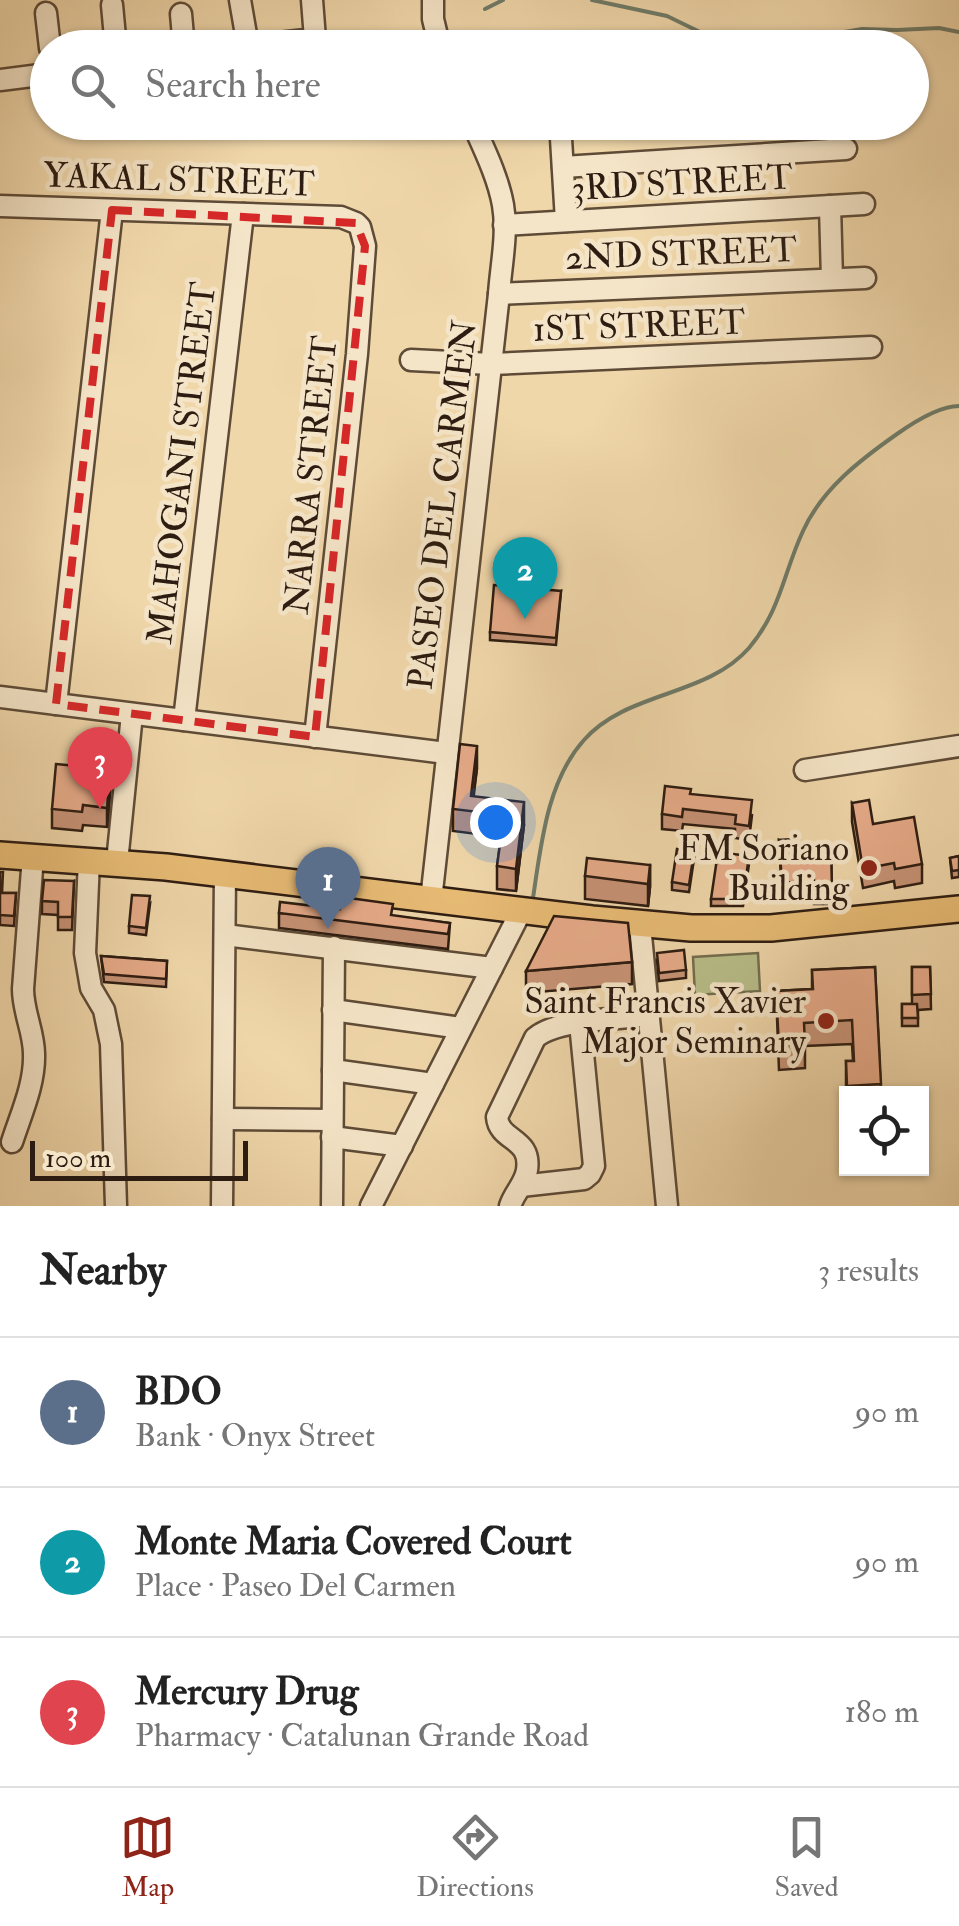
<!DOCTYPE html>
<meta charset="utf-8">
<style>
body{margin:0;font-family:"IM FELL Double Pica",serif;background:#f6f6f6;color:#222}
.controls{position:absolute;right:30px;bottom:30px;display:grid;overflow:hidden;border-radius:0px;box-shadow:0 2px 8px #0004}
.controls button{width:90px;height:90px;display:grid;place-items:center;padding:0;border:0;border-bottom:2px solid #e0e0e0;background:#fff;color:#222;font:50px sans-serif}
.scale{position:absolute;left:30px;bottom:25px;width:218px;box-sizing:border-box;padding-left:10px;border:5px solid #2d1c11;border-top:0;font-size:28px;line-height:35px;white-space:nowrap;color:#2d1c11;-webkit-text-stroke:8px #f5e5c8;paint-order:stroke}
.you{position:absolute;left:495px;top:822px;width:35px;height:35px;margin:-25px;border:8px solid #fff;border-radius:50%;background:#1a73e8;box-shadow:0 0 0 15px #1a73e833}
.badge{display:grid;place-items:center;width:65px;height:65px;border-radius:50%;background:#8f2418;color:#fff;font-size:32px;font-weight:700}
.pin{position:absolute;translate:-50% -82px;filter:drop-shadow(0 2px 5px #0008)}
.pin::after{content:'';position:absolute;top:52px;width:35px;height:30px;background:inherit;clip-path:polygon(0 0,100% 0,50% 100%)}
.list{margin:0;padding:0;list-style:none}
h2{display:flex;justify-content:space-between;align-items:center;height:130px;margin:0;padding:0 40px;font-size:42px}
h2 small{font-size:32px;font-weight:400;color:#767676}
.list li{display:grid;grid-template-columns:65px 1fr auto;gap:30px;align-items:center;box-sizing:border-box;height:150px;padding:0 40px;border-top:2px solid #e0e0e0}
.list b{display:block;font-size:38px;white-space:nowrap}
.list p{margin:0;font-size:32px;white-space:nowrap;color:#767676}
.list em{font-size:32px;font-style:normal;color:#767676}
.icon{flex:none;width:55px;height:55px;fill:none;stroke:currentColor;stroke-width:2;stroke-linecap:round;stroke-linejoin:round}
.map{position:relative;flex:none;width:959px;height:1206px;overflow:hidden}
.search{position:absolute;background:#fff;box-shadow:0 2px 8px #0004;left:30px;right:30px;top:30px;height:110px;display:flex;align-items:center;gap:25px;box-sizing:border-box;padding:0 35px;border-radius:55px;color:#767676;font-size:38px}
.sheet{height:580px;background:#fff}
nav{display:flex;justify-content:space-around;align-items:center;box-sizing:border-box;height:140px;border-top:2px solid #e0e0e0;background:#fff;font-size:28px;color:#767676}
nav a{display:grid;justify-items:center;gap:5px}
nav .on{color:#8f2418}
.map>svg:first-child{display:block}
.green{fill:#b8be8a;stroke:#726d4e;stroke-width:2.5}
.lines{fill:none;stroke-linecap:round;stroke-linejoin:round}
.stream{stroke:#6f7b69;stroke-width:4}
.minor-casing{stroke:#5e4b37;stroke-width:25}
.major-casing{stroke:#2d1c11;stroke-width:30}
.minor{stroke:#f5e5c8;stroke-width:20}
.major{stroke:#e8bc75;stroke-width:25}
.wall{fill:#c79376;stroke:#2d1c11;stroke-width:2.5}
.shaded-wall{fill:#a27860;stroke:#2d1c11;stroke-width:2.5}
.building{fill:#e7ab89;stroke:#2d1c11;stroke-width:2.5}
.marked{fill:none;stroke:#d62828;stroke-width:8;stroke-dasharray:20 12;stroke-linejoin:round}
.poi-dot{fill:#8f2418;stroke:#f5e5c8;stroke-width:4}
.labels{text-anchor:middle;stroke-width:9;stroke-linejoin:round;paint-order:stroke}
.street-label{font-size:35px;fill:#2d1c11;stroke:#f5e5c8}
.poi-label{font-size:35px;fill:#2d1c11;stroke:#f5e5c8;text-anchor:end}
</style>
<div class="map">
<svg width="959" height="1206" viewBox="0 0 959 1206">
<rect width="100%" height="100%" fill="#f0d7aa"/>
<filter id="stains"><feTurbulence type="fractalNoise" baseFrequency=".002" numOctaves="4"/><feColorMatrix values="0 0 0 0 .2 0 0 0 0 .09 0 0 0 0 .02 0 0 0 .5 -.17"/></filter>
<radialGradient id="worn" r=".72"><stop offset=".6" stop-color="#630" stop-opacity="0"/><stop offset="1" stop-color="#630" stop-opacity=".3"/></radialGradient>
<polygon class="green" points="758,953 760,991 695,995 693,957"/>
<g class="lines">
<g class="stream">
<polyline points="592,0 667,16 702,33 751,43 775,44 862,29 897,30 939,28 959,32"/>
<polyline points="485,9 503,0"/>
<path d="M533,898C541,845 547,781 584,740C627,691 706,697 749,648C781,610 783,574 803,531C822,489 860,460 897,434C914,422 939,406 959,406"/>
</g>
<defs>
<g id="minor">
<polyline points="240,0 248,46"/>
<polyline points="433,0 433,19 440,48"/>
<polyline points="112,5 116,48"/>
<polyline points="46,13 50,48"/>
<polyline points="181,14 184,48"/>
<polyline points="552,45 552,48"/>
<polyline points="233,48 315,39 312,0"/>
<polyline points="0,80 48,74"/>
<polyline points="560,122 566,221"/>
<polyline points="563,167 846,149"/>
<polyline points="0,206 341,217 356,223 360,227 365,246 357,354 315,737"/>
<polyline points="830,206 832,279"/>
<polyline points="504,225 864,204"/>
<polyline points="499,294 865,278"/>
<polyline points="411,360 491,364 871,347"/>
<polyline points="0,697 446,753"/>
<polyline points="56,704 112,210"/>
<polyline points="184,720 243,214"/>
<polyline points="805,770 959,746"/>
<polyline points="89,860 85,953 91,988 104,1010 111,1044 116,1206"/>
<polyline points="117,862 132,714"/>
<path d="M431,900L499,294C501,265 508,234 503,205C498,177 484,149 472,122"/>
<polyline points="640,925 667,1206"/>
<polyline points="225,935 492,968"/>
<polyline points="333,1010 461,1028"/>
<polyline points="333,1070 433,1084"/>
<polyline points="223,1119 332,1120"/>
<polyline points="332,1137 402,1146"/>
<path d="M12,1142C21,1114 35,1084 34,1054C34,1032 23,1012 23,989L33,856"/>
<polyline points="521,1186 584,1179 590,1174 594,1166 580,1023"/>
<polyline points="222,1206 225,874"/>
<polyline points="332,1206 334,947"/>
<polyline points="371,1206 521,911"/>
<path d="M510,1206C514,1193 525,1184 527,1170C532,1137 499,1142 497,1117L535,1038C556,1019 620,1019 649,1015"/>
</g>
<polyline id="major" points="0,855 166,867 592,919 691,928 771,928 959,909"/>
</defs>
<use href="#minor" class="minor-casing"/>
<use href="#major" class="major-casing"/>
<use href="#minor" class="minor"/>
<use href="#major" class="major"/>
</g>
<g class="wall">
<polygon points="561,591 556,645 490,640 490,632"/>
<polygon points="477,768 473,796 524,825 516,891 497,889 497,866 501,837 453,831 453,809"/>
<polygon points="87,770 110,792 107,827 83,825 82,831 52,828 52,809"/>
<polygon points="690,794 752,815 749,840 735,838 735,829 683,824 682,831 662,829 662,814"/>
<polygon points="852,803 873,824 922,864 922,883 895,888 894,881 863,888 852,822"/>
<polygon points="779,840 793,849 831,848 832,904 814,904 814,894 782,897"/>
<polygon points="959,856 959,877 952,878 950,858"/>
<polygon points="694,859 689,892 672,890 672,882"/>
<polygon points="749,864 743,906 711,906 711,899"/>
<polygon points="650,865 650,887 648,906 585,899 585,876"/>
<polygon points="0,872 2,893 16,893 14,926 0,925"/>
<polygon points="74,881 72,930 58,930 58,915 42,914 42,901"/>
<polygon points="150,904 146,935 129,933 129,926"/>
<polygon points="279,913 393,916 450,923 448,949 279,928"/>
<polygon points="101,956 167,961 166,987 104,982"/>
<polygon points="657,960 686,970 686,978 659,981"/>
<polygon points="632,962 632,984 526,993 526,971"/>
<polygon points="875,967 881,1094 846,1094 846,1104 846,1061 853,1061 852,1044 805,1046 805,1068 779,1070 776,991 812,989 812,970"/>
<polygon points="912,967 930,967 931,1009 918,1010 918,1026 902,1026 902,1004 912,1004"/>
</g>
<g class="shaded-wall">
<polygon points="477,746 477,768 472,811 471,796"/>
<polygon points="110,773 110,792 107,827 107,808"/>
<polygon points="524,802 524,825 516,891 516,869"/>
<polygon points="650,865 650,887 648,906 648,884"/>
</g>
<g class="building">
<polygon points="494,585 561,591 556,638 490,632"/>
<polygon points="460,744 477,746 471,796 524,802 516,869 497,866 504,815 453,809"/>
<polygon points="56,764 87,767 87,770 110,773 107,808 83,805 82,812 52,809"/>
<polygon points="665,786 691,789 690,794 752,800 749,826 735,824 736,815 683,809 682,817 662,814"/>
<polygon points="869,800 873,824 914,817 922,864 895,869 894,863 863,869 852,803"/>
<polygon points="793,839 793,849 831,848 832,889 814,890 814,880 782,883 779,840"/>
<polygon points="677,849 694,852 689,885 672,882"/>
<polygon points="718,852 749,856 743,899 711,899"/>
<polygon points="959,856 959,870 952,871 950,858"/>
<polygon points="587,858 650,865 648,884 585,876"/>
<polygon points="0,872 3,872 2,893 16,893 14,916 0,915"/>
<polygon points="44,880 74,881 72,917 58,917 58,902 42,901"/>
<polygon points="132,895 150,896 146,928 129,926"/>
<polygon points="342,897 393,904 391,915 450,923 448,934 279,913 280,902 340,909"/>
<polygon points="554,916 628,923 632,962 526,971"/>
<polygon points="684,950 686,970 659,973 657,953"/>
<polygon points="101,956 167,961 166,979 104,974"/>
<polygon points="875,967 881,1084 847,1086 846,1061 854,1061 852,1020 804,1023 805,1044 779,1046 776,991 813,989 812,970"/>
<polygon points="912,967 930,967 931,994 912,995"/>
<polygon points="902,1004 917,1004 918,1018 902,1018"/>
</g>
<path class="marked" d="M112,210L356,223L365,246L315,737L56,704Z"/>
<g class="poi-dot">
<circle cx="869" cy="868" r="10"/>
<circle cx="826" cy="1021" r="10"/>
</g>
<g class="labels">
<g class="street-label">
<text transform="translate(179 179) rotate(2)" y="12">YAKAL STREET</text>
<text transform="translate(682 182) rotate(-3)" y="12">3RD STREET</text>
<text transform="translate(681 253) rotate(-2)" y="12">2ND STREET</text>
<text transform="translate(639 325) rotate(-2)" y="12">1ST STREET</text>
<text transform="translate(181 463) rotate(-83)" y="12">MAHOGANI STREET</text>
<text transform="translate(310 475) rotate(-84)" y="12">NARRA STREET</text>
<text transform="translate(442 505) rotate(-83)" y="12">PASEO DEL CARMEN</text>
</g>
<g class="poi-label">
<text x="849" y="860">FM Soriano<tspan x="849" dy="40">Building</tspan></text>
<text x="806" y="1013">Saint Francis Xavier<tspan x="806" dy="40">Major Seminary</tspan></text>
</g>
</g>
<rect width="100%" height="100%" filter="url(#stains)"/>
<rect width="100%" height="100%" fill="url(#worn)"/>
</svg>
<div class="controls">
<button><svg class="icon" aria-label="locate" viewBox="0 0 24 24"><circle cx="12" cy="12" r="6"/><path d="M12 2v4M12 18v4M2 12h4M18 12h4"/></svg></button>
</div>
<div class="scale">100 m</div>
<div class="you"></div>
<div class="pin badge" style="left:328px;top:929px;background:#5c6f8a">1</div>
<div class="pin badge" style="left:525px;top:619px;background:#0f9aa8">2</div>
<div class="pin badge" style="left:100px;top:809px;background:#e0444e">3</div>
<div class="search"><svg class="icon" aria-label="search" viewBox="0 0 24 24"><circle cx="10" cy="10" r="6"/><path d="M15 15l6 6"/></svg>Search here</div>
</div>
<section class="sheet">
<h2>Nearby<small>3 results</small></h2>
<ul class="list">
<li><span class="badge" style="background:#5c6f8a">1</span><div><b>BDO</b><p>Bank · Onyx Street</p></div><em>90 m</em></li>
<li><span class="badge" style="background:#0f9aa8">2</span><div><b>Monte Maria Covered Court</b><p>Place · Paseo Del Carmen</p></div><em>90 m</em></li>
<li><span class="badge" style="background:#e0444e">3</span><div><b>Mercury Drug</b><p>Pharmacy · Catalunan Grande Road</p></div><em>180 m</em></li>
</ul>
</section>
<nav>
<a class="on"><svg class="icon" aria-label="map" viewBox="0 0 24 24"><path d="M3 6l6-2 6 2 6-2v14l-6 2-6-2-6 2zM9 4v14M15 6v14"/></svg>Map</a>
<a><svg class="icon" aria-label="directions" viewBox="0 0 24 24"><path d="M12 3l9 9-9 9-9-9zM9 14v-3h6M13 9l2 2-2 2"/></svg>Directions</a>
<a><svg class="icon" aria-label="saved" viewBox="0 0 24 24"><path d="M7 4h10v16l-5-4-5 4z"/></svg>Saved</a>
</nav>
